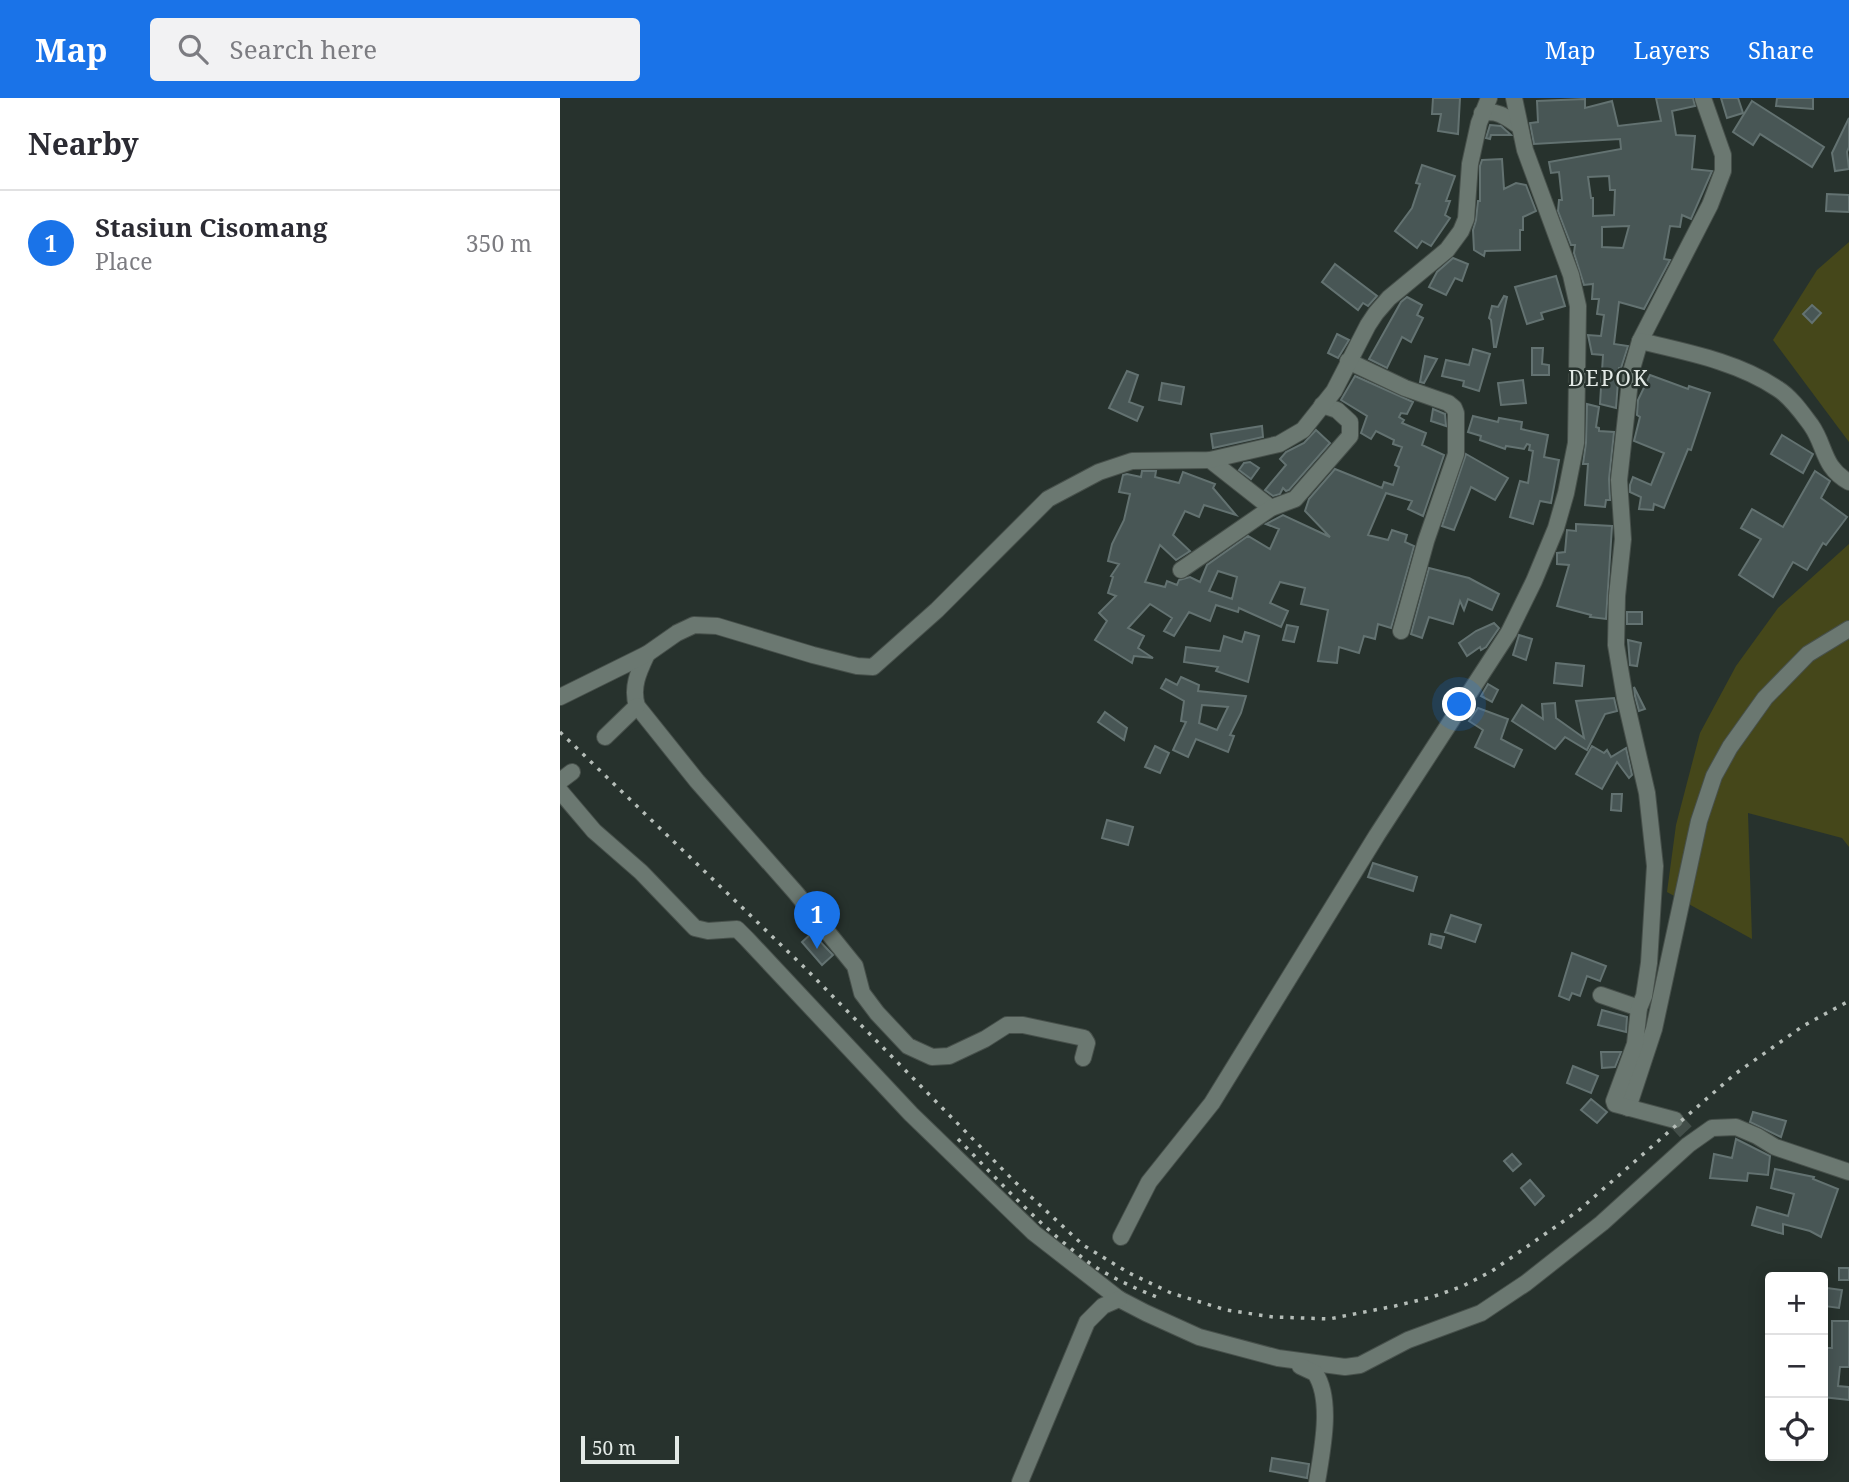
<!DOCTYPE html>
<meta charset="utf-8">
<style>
body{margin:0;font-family:"Noto Serif",serif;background:#f2f2f3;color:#2b2b33}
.controls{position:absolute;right:21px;bottom:21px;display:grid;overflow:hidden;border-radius:7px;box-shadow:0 4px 18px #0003}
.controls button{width:63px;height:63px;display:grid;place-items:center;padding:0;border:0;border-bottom:2px solid #e1e1e2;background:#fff;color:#2b2b33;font:35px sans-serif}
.scale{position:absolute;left:21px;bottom:18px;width:98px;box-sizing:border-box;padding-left:7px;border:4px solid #e3eae6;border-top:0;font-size:19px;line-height:24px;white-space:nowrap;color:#e3eae6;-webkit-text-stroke:5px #27322d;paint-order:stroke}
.you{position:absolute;left:900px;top:607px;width:24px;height:24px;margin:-18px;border:5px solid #fff;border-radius:50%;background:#1a73e8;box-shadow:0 0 0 10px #1a73e833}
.badge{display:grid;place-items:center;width:46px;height:46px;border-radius:50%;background:#1a73e8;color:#fff;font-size:23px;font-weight:700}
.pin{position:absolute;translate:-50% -58px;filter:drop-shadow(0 2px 4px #0008)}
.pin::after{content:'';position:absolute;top:37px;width:24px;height:21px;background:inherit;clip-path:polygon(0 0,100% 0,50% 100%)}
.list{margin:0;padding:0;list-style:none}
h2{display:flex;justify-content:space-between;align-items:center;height:91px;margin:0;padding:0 28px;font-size:30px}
h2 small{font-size:23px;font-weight:400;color:#7c7c81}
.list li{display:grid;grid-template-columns:46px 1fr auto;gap:21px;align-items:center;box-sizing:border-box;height:105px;padding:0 28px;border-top:2px solid #e1e1e2}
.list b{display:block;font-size:26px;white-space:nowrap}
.list p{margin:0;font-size:23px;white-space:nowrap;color:#7c7c81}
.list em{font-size:23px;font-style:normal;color:#7c7c81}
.icon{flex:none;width:38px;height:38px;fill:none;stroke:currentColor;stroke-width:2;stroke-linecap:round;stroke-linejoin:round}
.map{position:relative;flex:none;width:1289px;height:1384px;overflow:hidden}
header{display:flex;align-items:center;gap:42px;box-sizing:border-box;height:98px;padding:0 35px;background:#1a73e8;color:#fff}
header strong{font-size:33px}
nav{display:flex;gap:38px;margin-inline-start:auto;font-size:24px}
.search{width:490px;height:63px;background:#f2f2f3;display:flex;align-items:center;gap:18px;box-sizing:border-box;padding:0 24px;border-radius:7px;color:#7c7c81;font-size:26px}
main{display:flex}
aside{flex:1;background:#fff}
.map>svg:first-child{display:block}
.green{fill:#45471a}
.building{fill:#485655;stroke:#637271;stroke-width:2;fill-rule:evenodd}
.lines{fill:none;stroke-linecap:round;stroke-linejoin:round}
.street-tunnel{stroke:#434e49;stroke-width:16;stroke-dasharray:16 8;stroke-linecap:butt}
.street-casing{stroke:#47504b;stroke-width:18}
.street{stroke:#6b7871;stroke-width:16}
.rail{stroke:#b5bdb8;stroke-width:3.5;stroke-dasharray:3.5 7;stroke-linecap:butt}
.labels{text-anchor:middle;stroke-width:5;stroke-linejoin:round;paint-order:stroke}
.quarter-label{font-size:21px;letter-spacing:2px;fill:#e3eae6;stroke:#27322d}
</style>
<header>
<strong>Map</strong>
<div class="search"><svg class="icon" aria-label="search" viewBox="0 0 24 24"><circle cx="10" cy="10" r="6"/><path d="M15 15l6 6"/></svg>Search here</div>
<nav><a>Map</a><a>Layers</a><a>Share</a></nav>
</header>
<main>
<aside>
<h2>Nearby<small></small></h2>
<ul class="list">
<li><span class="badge">1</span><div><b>Stasiun Cisomang</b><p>Place</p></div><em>350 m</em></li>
</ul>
</aside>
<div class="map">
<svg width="1289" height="1384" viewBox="0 0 1289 1384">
<rect width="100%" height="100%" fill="#27322d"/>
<g class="green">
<polygon points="1289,144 1289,344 1213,242 1257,172"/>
<polygon points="1289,446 1289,749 1282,740 1188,715 1192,841 1107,794 1116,727 1140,635 1176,568 1218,510"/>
</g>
<g class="building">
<polygon points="873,0 900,0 898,36 878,33 881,16 872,16"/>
<path d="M1096,0H1133L1135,8L1112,13L1116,37L1135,38L1132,71L1152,73L1131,121L1122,117L1120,129L1110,128L1104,161L1110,162L1084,211L1059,204L1054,246L1068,248L1061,270H1059L1056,310L1040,306L1043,257L1032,256L1028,237L1041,238L1044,217L1037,216L1039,201H1032L1033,186L1024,187L1014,155L1015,147H1011L998,113L999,102H1002L999,74L991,75L989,64L1061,51L1060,41L974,46L970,25L978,24L977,3L1025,1V10L1052,3L1058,28L1101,23ZM1049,78L1050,92H1055L1054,117L1033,118V100H1031L1028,79ZM1069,128L1063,150L1042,149V129Z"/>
<polygon points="1161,0 1178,0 1183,15 1167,20"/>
<polygon points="1217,0 1253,0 1253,11 1216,8"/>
<polygon points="1192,3 1264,49 1252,69 1200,36 1193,47 1173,34"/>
<polygon points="1289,20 1289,49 1287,54 1289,71 1275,73 1272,55"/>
<polygon points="930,27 941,28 951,37 931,37 930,41 926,40"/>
<polygon points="942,61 944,91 956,85 966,87 976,113 963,119 963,132 960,132 960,152 925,153 924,158 914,152 913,132 916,122 918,103 920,103 920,68 922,62"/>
<polygon points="862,67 895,78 886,103 890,103 885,117 890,120 871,148 862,143 857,150 835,133 852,110 860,86 856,85"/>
<polygon points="1267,96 1289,97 1289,114 1266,113"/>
<polygon points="893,160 908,166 902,183 895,180 886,197 869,189 877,174"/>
<polygon points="775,166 817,198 808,208 803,205 798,212 762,184"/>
<polygon points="996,178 1005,208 981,215 983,221 967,226 955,189"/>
<polygon points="944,198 947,199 936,249 934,249 931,222 929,220 932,208 938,209"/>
<polygon points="847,199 862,207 857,217 863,220 851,244 842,239 827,270 809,261 841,204"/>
<polygon points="1252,207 1261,215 1252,225 1243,216"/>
<polygon points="777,236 789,242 778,260 768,255"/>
<polygon points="972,250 983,250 982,266 989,267 989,277 972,277"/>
<polygon points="913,251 930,256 919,293 903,288 904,283 882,278 886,262 909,267"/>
<polygon points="865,258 877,261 864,285 860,284"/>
<polygon points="567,273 578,277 569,304 583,309 577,323 549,310"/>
<polygon points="1090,277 1128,291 1129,288 1150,295 1131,352 1128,351 1104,410 1094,406 1093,412 1079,411 1081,399 1070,394 1070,387 1073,379 1091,387 1104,355 1074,343 1080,319 1077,317 1078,302"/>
<path d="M795,278L853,304L847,316L841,315L839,319L844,322L842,325L866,335L862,347L884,357L863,418L848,411L852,403L826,395L808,437L828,442L832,432L847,437L845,444L854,448L831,530L818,526L815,541L804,538L799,555L779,549L777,565L758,563L768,512L741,506L745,490L720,484L710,505L728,513L721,529L679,510L678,514L656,507L650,523L629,514L614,538L604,533L612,520L590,506L568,530L584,538L578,550L593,560L574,558L572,565L535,542L547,523L539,515L556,498L548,495L553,479L551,478L559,466L548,463L552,446L564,422L570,396L559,394L563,377L567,376L581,379L582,373H596L595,379L619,385L623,374L655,386L653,390L676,417L644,407L639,419L625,413L613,437L630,453L616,462L600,447L585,484L605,489L607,483L617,487L619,482L630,479L640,484L647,467L688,438L710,451L719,431L706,426L723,417L770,439L745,413L749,401L775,371L822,390L824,384L833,387L839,369L835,367L842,349L833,346L834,342L816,333L811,341L801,335L807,318L781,302ZM658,473L677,479L672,501L649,493Z"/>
<polygon points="963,282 966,305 941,307 938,285"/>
<polygon points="602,285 624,289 621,306 599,302"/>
<polygon points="1027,306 1039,309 1036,329 1039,330 1039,333 1054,334 1049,381 1050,402 1046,402 1045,409 1025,407 1028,366 1023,366 1026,345"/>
<polygon points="873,311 885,316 886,328 871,323"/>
<polygon points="913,318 938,324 939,320 962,324 961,331 988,337 984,359 999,362 991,405 980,403 973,426 950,419 960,383 968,385 973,353 969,352 970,347 967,346 964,351 946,348 945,351 920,342 921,338 908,334"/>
<polygon points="702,328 703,339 653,350 651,336"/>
<polygon points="756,332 770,345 729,392 726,393 723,390 720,396 713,398 705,392 726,367 720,361 726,354 744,345"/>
<polygon points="1222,337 1253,356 1243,375 1211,356"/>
<polygon points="906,356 948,380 935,402 911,389 894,432 882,428"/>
<polygon points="690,364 699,370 691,381 679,372 684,365"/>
<polygon points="1255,373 1270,383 1261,400 1287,419 1266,447 1263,445 1247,472 1233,464 1213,499 1179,477 1201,441 1181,430 1192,411 1223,429"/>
<polygon points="1016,426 1052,428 1046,521 1030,519 1031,517 997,508 1009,467 997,466 997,455 1005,454 1007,432 1016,433"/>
<polygon points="869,470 909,480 939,496 932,512 908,501 904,512 900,503 893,526 869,519 862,540 851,536"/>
<rect x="1067" y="514" width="15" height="12"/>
<polygon points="934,525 939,530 926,549 921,552 920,549 907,558 899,545 916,533"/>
<polygon points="727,527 738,529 734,544 723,542"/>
<polygon points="685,534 699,538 688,584 656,573 658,569 624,564 626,549 660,553 664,538 682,544"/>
<polygon points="959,537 972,541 966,562 953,557"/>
<polygon points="1068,542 1081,545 1077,568 1070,567"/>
<polygon points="996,565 1024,568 1022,588 994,585"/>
<path d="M621,579L639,587L638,593L686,598L681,615L670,637L674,638L668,654L636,641L628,659L613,652L626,624L621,623L624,603L601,590L606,581L617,587ZM642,607L668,609L657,632L639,625Z"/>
<polygon points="928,586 938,592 932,604 921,598"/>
<polygon points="1074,589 1085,611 1079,613 1075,598"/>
<polygon points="1054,600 1057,613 1045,616 1027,652 1005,639 995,651 952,623 962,607 983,621 982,606 995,605 996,620 1024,640 1016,603"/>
<polygon points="918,610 948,621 941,641 962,652 954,669 915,649 923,632 909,623"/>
<polygon points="545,614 567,630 564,642 538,624"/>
<polygon points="595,648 609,655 600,675 585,669"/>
<polygon points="1032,648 1044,655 1047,652 1051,659 1066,650 1072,677 1069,680 1057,664 1042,691 1016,676"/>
<polygon points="1052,696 1062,696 1061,713 1051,712"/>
<polygon points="547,722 573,729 568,747 542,740"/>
<polygon points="813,765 857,779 853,793 808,779"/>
<polygon points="891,817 921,827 915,844 885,834"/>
<polygon points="252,835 273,857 262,867 242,844"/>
<polygon points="871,836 884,839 881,850 869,846"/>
<polygon points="1012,855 1046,868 1040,883 1027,878 1020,898 1012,895 1009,902 999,898"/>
<polygon points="1042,912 1067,919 1066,934 1038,927"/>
<polygon points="1041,954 1061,954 1055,969 1042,970"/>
<polygon points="1013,968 1038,978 1031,995 1007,985"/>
<polygon points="1031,1001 1047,1014 1037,1025 1021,1012"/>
<polygon points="1193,1014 1226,1023 1221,1039 1190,1024"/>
<polygon points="1176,1041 1210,1058 1208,1077 1188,1075 1187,1083 1150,1080 1154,1056 1172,1060"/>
<polygon points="952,1056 961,1066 953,1073 944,1063"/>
<polygon points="1215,1071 1254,1079 1253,1081 1278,1091 1261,1139 1250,1133 1223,1126 1223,1136 1192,1127 1197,1109 1228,1118 1234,1096 1211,1090"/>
<polygon points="970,1082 984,1098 975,1107 961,1090"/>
<rect x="1279" y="1170" width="10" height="12"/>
<polygon points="1267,1190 1282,1192 1279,1210 1264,1208"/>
<polygon points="1272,1223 1289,1223 1289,1269 1280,1269 1278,1288 1289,1289 1289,1302 1263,1299 1267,1250 1272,1250"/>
<polygon points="712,1360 749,1366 747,1380 710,1373"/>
</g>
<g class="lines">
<polyline class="street-tunnel" points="1115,1022 1127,1035"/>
<defs>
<g id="street">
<path d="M922,15C938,12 946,19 959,28"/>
<polyline points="1080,243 1150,107 1163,73 1163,57 1143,0"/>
<polyline points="788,263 845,290 888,305 894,310 896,315 896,356 866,443 841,533"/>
<polyline points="650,362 711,410"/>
<polyline points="621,472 711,410 735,401 790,338 790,324 777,312 762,307"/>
<path d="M87,556C79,573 71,589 77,608L137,683L236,795L295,868L302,895L317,915L348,948L372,959L389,958L425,941L447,927H463L524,940L527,945L523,960"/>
<polyline points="0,599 87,556 117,535 134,527 157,528 253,557 297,568 313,569 377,512 488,401 539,374 572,363 650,362 719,346 743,332 774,293 808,227 816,215 829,200 887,152 901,133 906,121 910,66 919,25 929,0"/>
<polyline points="45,639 77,608"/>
<polyline points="0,683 12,674"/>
<polyline points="0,693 34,733 81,774 135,830 148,833 177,831 187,841 351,1016 474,1135 559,1201 586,1215 639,1239 718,1260 785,1269 800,1267 848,1242 921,1215 966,1185 1042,1125 1128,1047 1152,1030 1176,1029 1197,1038 1215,1049 1289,1074"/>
<polyline points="1041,897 1079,910"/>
<polyline points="1068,1010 1094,931 1139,723 1154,678 1170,649 1205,600 1248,556 1289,531"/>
<path d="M1115,1022L1055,1006L1054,1003L1075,946L1079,910L1084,898L1089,865L1095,768L1087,695L1065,600L1056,547L1057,498L1063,441L1059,382L1071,274L1080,243C1126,254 1179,264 1218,291C1231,299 1242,315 1251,327C1266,348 1262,369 1289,384"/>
<polyline points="561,1139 589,1084 652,1005 817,737 949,534 974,483 996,430 1006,395 1016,345 1018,208 1011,177 965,52 954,0"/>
<path d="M740,1268L755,1275C773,1302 762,1353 757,1384"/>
<polyline points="460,1384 527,1224 543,1208 559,1201"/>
</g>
</defs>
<use href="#street" class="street-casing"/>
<use href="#street" class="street"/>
<g class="rail">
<polyline points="0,634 246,871 455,1084 523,1147 569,1175 611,1195 666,1212 713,1219 769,1221 835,1208 872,1199 903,1188 932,1173 1018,1113 1175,976 1243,928 1289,903"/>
<path d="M398,1041C437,1081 475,1123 519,1157C542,1176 572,1189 599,1200"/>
</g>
</g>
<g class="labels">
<g class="quarter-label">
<text x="1049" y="288">DEPOK</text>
</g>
</g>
</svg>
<div class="controls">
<button>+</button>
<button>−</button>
<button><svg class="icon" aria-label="locate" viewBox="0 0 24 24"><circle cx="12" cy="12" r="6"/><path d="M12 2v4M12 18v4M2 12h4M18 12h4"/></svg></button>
</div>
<div class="scale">50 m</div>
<div class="you"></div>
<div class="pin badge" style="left:257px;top:851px">1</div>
</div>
</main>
